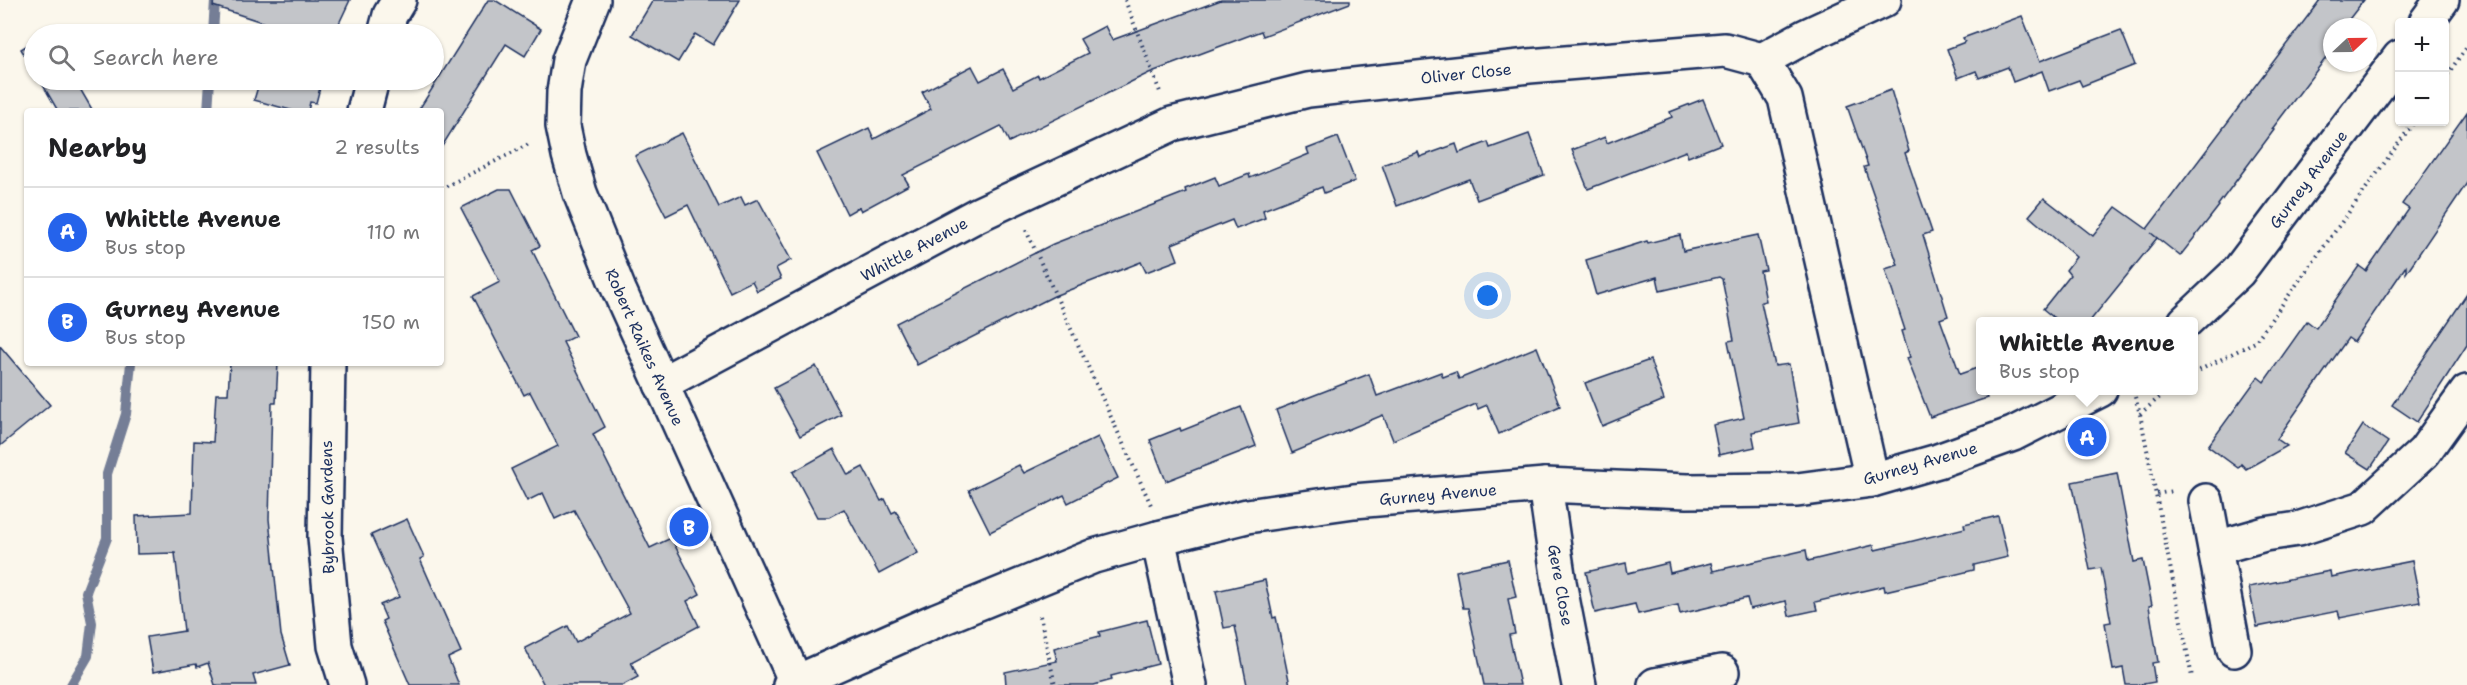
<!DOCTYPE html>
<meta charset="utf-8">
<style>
body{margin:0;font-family:"Shantell Sans",sans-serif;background:#f2f2f2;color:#202124}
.controls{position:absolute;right:18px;top:18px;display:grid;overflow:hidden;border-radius:6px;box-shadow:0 2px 4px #0004}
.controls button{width:54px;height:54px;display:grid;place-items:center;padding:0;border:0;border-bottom:2px solid #e0e0e0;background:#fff;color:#202124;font:30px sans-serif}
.compass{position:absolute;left:2323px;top:18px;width:54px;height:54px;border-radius:50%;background:#fff;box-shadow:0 2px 4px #0004;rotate:68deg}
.you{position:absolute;left:1488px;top:296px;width:21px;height:21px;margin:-15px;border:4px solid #fff;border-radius:50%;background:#1a73e8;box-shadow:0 0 0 9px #1a73e833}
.badge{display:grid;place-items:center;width:39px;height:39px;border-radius:50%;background:#2563eb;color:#fff;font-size:20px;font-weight:700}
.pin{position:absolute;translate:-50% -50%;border:3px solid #fff;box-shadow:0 2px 6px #0006}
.popup{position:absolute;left:1976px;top:317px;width:222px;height:78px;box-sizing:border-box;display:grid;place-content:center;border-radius:6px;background:#fff;filter:drop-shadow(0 2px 4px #0005);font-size:20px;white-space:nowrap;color:#757577}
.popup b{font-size:22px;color:#202124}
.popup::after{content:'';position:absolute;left:50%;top:100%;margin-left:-12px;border:12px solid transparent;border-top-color:#fff}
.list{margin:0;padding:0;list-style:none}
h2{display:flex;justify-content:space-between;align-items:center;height:78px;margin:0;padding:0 24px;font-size:26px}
h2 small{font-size:20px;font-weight:400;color:#757577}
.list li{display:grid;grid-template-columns:39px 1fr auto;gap:18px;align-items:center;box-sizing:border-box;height:90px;padding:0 24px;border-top:2px solid #e0e0e0}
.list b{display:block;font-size:22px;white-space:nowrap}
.list p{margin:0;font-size:20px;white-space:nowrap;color:#757577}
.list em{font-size:20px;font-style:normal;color:#757577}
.icon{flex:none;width:33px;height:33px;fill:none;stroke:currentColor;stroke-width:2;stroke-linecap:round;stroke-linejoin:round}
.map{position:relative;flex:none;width:2467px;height:685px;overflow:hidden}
.search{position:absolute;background:#fff;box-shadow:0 2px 4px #0004;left:24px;top:24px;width:420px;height:66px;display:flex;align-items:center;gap:15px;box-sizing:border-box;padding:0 21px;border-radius:33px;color:#757577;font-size:22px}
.panel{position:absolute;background:#fff;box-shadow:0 2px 4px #0004;left:24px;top:108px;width:420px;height:258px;border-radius:6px}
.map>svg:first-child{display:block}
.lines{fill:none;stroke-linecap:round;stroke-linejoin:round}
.stream{stroke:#747e96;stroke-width:10}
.building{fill:#c3c5c9;stroke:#1b2f5e;stroke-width:1.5}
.street-casing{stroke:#1b2f5e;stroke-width:38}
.path{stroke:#1b2f5e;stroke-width:4;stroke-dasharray:1.5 4.5;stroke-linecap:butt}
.street{stroke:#fbf7ec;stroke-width:33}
.labels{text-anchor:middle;stroke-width:6;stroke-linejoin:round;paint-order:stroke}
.street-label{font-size:16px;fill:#1b2f5e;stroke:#fbf7ec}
</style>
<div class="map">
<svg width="2467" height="685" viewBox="0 0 2467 685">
<rect width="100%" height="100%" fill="#fbf7ec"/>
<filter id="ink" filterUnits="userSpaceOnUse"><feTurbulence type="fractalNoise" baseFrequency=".0167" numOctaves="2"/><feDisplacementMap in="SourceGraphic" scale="12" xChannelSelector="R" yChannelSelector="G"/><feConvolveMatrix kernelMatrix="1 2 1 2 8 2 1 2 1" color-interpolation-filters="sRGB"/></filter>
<g filter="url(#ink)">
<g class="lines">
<g class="stream">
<polyline points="213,34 215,0"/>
<polyline points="208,111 210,80"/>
<polyline points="71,685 88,656 92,623 86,592 107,538 107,474 126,414 131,363"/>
</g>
</g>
<g class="building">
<polygon points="214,0 350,0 334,34 272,34 274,26 213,6"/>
<polygon points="488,0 495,0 541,29 525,56 506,44 441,148 441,111 418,111"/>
<polygon points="653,0 740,0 713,45 695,34 678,62 632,35"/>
<polygon points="1221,0 1350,0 1350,3 1263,36 1261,31 1149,73 1009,142 1001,126 903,175 909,185 861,211 859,207 847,214 817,153 869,128 874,139 931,109 922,92 972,66 980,81 1003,69 1013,88 1038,75 1039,78 1088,53 1080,39 1105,26 1112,40"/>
<polygon points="2320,0 2364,0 2343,27 2332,27 2332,50 2272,129 2274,130 2218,205 2219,206 2180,256 2151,233 2157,238 2090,321 2058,321 2043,309 2070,275 2066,270 2076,257 2029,216 2044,198 2093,236 2116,207 2147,229"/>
<polygon points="2022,16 2040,61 2121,30 2135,65 2082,86 2079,80 2049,91 2042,71 2013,82 2008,67 1979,78 1976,71 1958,78 1947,49 1965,42 1963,38"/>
<polygon points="34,41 34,71 21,49"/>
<polygon points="40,80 75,80 93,111 58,111"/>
<polygon points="260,80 322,80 316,103 310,102 308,111 294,111 254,100"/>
<polygon points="1891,90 1909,151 1905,153 1932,232 1923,235 1948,316 1940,319 1960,374 1977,368 1980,379 1980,390 1984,390 1987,398 1930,417 1907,358 1910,357 1902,331 1905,330 1885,269 1898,265 1864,167 1868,166 1847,106"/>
<polygon points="1703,99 1721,144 1688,157 1686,151 1588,189 1572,150 1605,137 1607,143 1672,117 1670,112"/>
<polygon points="2467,112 2467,183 2406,273 2406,266 2354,342 2348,338 2277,439 2287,446 2246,469 2241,464 2238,468 2208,446 2258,377 2264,382 2307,321 2316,328 2359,266 2366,271 2409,209 2402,204"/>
<polygon points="682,133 719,207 741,197 745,205 758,199 791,260 776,268 781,279 757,291 752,281 730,292 688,205 666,216 635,156"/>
<polygon points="1529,134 1544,175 1477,200 1469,179 1397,206 1382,165 1418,152 1420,157 1456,144 1459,153 1488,142 1490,148"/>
<polygon points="1338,137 1355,181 1324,193 1322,187 1263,210 1265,218 1236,229 1232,220 1172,244 1178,260 1146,272 1141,262 1054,296 917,365 896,323 1053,244 1186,192 1185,189 1215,177 1219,186 1249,174 1250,178 1309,154 1307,149"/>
<polygon points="499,189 511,189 540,246 532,250 575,336 563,342 605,427 593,434 650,548 671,538 700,594 687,601 699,626 631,662 638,677 623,685 544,685 525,648 568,626 576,642 630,613 574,510 555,519 543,493 527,501 511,469 558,446 530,392 524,395 473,296 500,282 461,208"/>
<polygon points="1680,235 1683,251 1758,235 1766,270 1760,271 1766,301 1761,302 1775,366 1789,364 1799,423 1752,432 1755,447 1719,455 1713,425 1744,418 1728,341 1734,340 1722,279 1719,277 1660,291 1657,277 1596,295 1586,260 1647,241 1648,243"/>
<polygon points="2467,294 2467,345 2417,422 2392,405"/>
<polygon points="0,346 50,405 0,446"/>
<polygon points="1537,347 1560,406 1499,434 1487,405 1478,409 1476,404 1393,440 1383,415 1292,453 1276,410 1369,374 1377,396 1441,372 1443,377 1456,372 1459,379"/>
<polygon points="1650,360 1664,400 1602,426 1585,383"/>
<polygon points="230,363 278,363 276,403 272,403 269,519 281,635 290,665 253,675 256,685 215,685 208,663 197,667 196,664 153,672 147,637 184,631 175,553 137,554 136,516 192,513 194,441 213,442 216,394 228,394"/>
<polygon points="816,366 841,415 800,436 774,388"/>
<polygon points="1241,407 1256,446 1166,481 1150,440 1180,428 1181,431"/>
<polygon points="2363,425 2388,442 2370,469 2345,453"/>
<polygon points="1098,437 1118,478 1068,503 1064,495 990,532 969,490 1019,465 1024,473"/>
<polygon points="834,449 848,475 863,467 881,501 885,499 892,513 896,511 918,553 879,574 844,509 829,517 817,517 793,472"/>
<polygon points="2117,473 2134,562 2143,560 2152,605 2149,606 2158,662 2152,663 2155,682 2138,685 2126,685 2123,668 2113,670 2105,623 2111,622 2101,568 2090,570 2072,482"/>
<polygon points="1998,516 2008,557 1974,565 1974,570 1945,577 1885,591 1884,586 1815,602 1817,610 1789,616 1786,601 1750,609 1747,598 1680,614 1678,605 1638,614 1635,604 1595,613 1586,572 1626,563 1628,573 1668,563 1670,573 1711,563 1713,571 1806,550 1808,561 1874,545 1875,550 1905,543 1965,528 1964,524"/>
<polygon points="407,519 424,557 420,559 461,652 448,658 459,685 410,685 382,621 386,619 380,605 399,597 371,535"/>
<polygon points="1508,560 1516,597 1508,599 1515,634 1509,635 1520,685 1484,685 1468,608 1463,608 1456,571"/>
<polygon points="2412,561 2420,602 2340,618 2338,611 2257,627 2249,587 2330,571 2331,577"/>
<polygon points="1265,580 1273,618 1276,617 1290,685 1247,685 1235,626 1224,628 1216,591"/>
<polygon points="1147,620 1158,664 1111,676 1112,680 1094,685 1006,685 1005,672 1057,661 1054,648 1100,636 1099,632"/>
</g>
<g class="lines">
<defs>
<g id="street">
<polyline points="593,0 569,60 564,92 563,126 569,155 580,193 619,290 796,682"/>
<polyline points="2426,22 2442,0"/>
<polyline points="385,34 390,15 399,0"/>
<polyline points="1762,60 1785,98 1872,480"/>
<polyline points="1762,60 1806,36 1884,0"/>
<polyline points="364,111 372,80"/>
<polyline points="2185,322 2238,272 2400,57"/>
<polyline points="328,363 325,537 335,646 347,685"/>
<polyline points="661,384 977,215 1172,124 1308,90 1529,66 1725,50 1762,60"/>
<polyline points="1545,485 1559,582 1579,685"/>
<polyline points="2206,501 2234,650"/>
<polyline points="1158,538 1190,685"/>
<polyline points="2216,548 2265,534 2298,529 2363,508 2424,452 2467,392"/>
<polyline points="790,685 937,620 1094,556 1158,538 1247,516 1354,501 1545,485 1687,491 1797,490 1872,480 1938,461 2013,434 2100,390"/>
<polyline points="1655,685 1722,672"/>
</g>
</defs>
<use href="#street" class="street-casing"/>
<g class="path">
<polyline points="1125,0 1160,92"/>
<polyline points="2444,79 2467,47"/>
<polyline points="441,189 531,143"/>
<polyline points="1026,230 1151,505"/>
<polyline points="2194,373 2255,342 2414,122"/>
<polyline points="2135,397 2140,414 2192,677"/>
<polyline points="2140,414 2168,390"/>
<polyline points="2157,494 2173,491"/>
<polyline points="1040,616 1055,685"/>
</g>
<use href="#street" class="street"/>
</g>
</g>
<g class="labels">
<g class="street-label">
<text transform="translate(1466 73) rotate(-6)" y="6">Oliver Close</text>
<text transform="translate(2308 179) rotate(-53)" y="6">Gurney Avenue</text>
<text transform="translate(914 249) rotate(-28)" y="6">Whittle Avenue</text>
<text transform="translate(645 347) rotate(66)" y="6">Robert Raikes Avenue</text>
<text transform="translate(1920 463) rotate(-16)" y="6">Gurney Avenue</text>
<text transform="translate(1438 494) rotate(-5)" y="6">Gurney Avenue</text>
<text transform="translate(327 507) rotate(-91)" y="6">Bybrook Gardens</text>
<text transform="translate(1561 585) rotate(80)" y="6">Gere Close</text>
</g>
</g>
</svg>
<div class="controls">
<button>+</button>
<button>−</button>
</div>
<svg class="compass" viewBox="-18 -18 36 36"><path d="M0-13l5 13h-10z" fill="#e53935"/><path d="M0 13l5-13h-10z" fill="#757577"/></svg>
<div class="you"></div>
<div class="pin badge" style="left:2087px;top:437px">A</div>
<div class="popup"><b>Whittle Avenue</b>Bus stop</div>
<div class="pin badge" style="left:689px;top:527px">B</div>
<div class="search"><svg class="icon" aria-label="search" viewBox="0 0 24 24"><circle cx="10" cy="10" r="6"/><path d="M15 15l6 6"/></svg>Search here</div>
<section class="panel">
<h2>Nearby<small>2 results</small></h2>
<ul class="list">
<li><span class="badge">A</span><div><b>Whittle Avenue</b><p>Bus stop</p></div><em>110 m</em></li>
<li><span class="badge">B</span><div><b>Gurney Avenue</b><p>Bus stop</p></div><em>150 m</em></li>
</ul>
</section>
</div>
